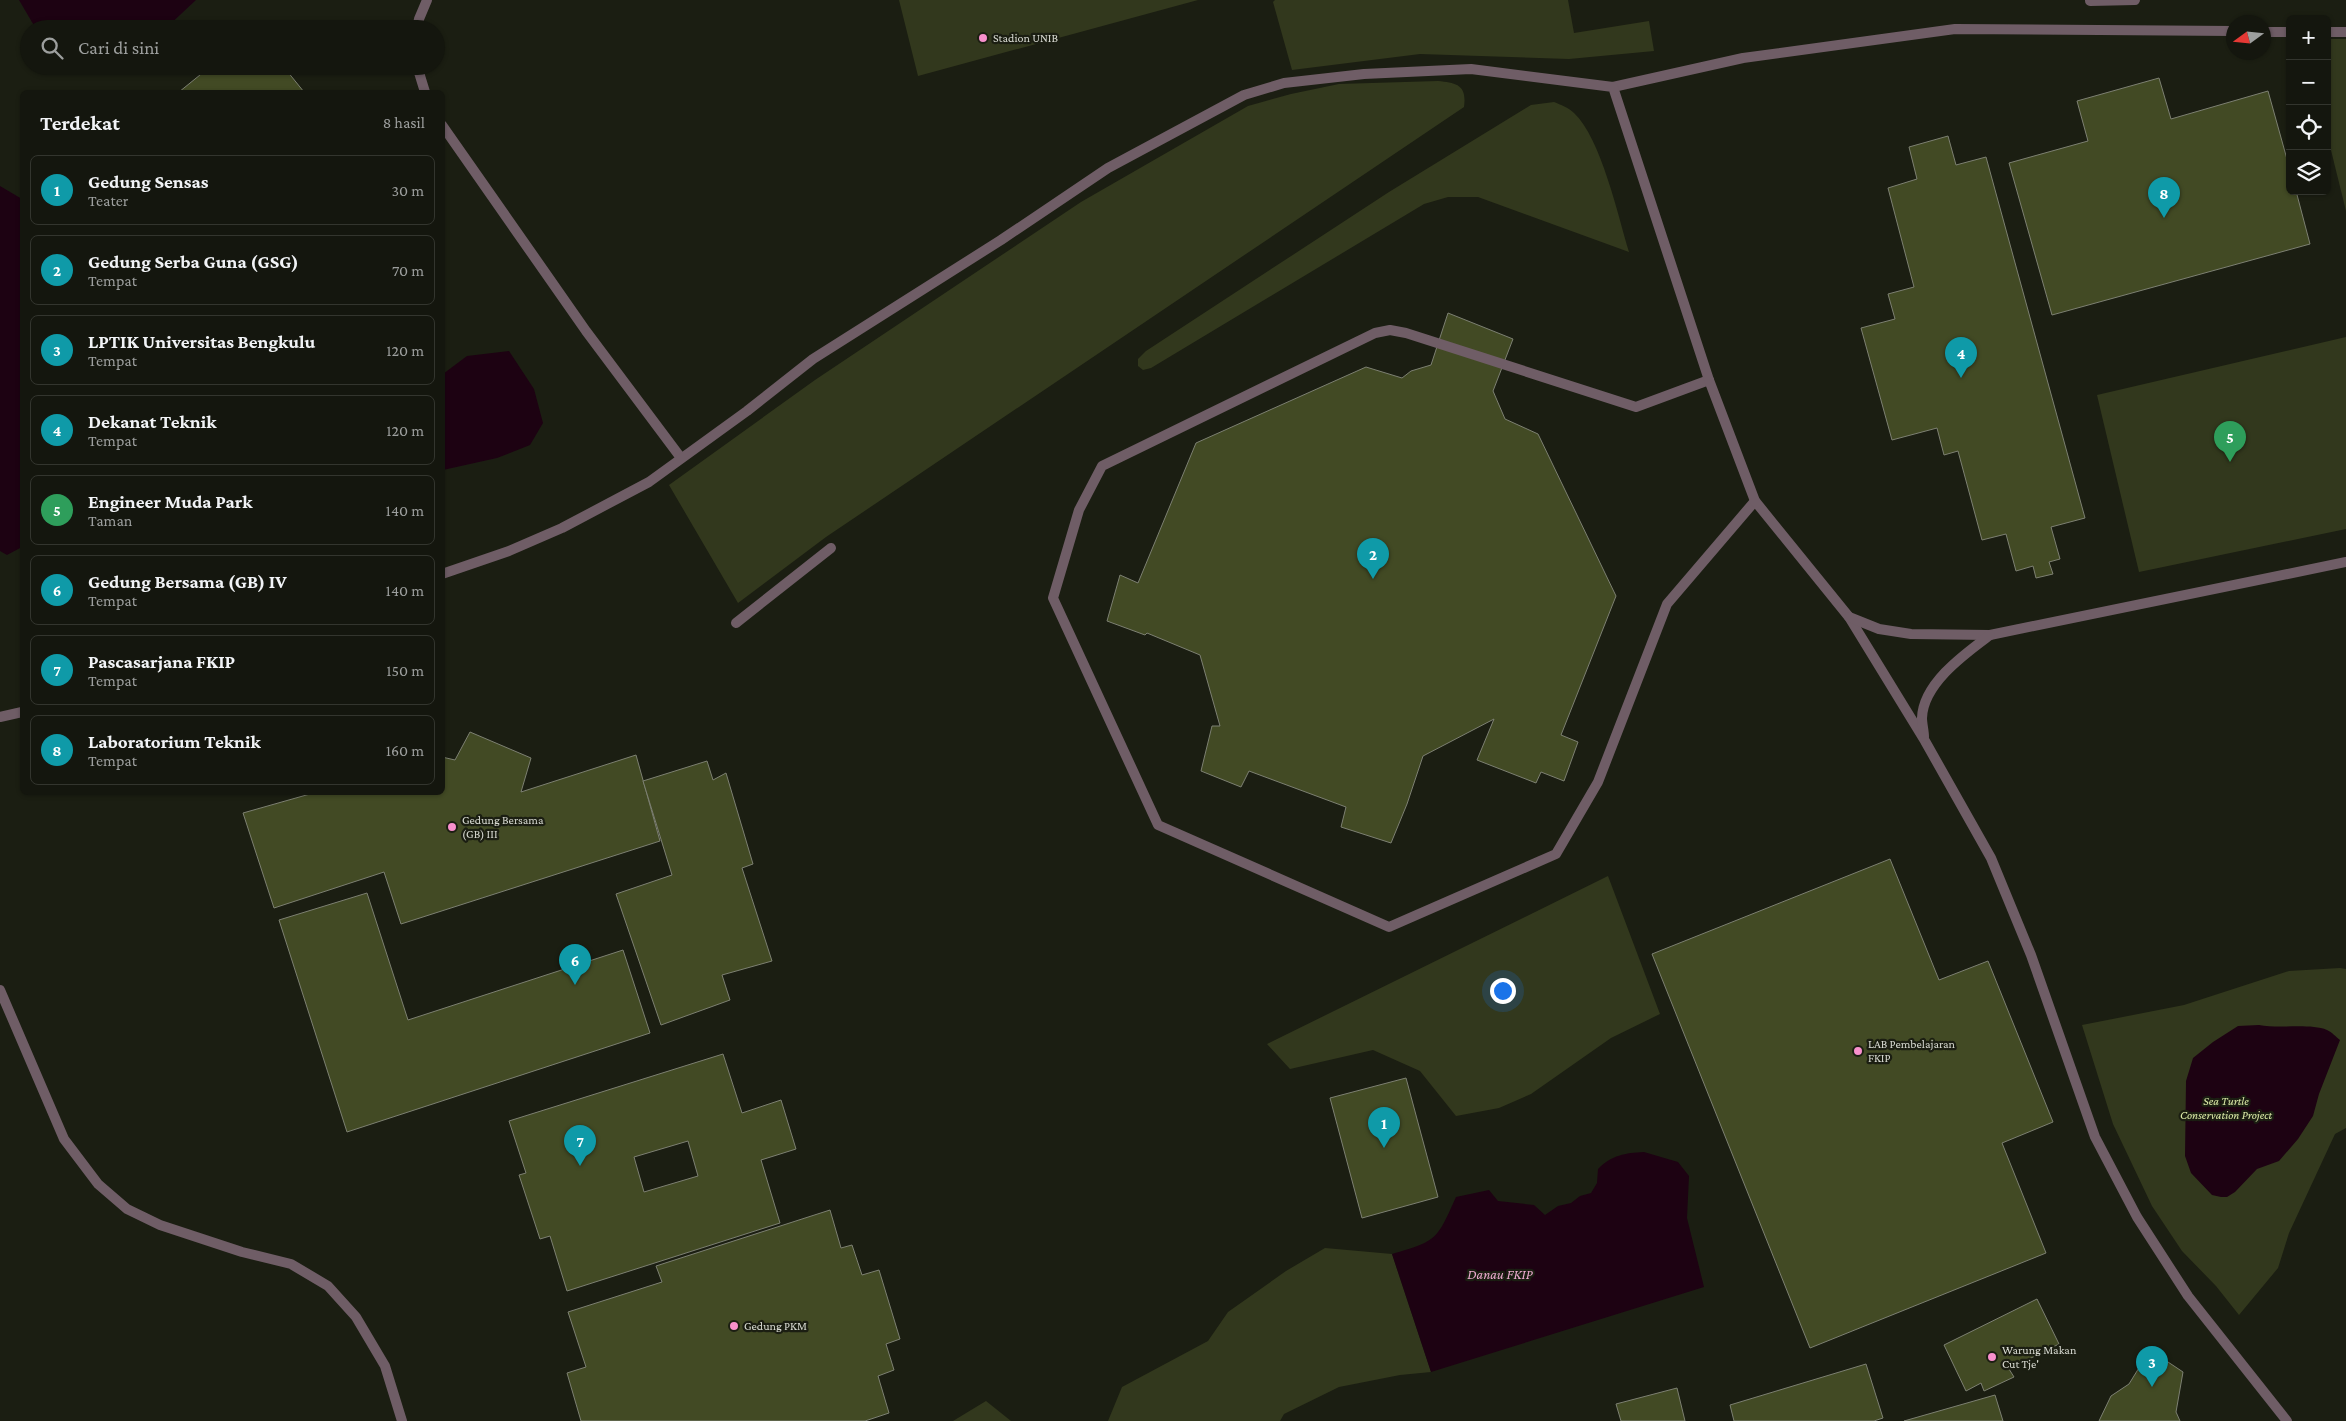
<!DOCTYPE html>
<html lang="id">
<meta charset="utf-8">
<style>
body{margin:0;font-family:"Crimson Pro",serif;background:#1d1f17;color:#f1f3f6}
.controls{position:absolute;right:15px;top:15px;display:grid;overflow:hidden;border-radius:8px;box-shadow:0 1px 4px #0004}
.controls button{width:45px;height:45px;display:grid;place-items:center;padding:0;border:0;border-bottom:1px solid #33352e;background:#14160e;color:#f1f3f6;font:25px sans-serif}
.compass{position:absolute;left:2226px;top:15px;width:45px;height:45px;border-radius:50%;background:#14160e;box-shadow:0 1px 4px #0004;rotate:255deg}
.you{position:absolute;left:1502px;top:990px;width:18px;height:18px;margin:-12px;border:4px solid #fff;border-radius:50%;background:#1a73e8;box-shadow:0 0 0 8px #1a73e833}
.badge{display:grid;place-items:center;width:32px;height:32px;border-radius:50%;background:#0b8043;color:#fff;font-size:16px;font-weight:700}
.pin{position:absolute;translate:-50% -41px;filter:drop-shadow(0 1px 2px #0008)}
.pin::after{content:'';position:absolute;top:26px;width:18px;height:15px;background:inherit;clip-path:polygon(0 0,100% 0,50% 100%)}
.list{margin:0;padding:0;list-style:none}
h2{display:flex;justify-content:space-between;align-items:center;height:65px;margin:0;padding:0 20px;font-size:21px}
h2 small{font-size:16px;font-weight:400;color:#9d9f9e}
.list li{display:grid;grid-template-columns:32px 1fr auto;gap:15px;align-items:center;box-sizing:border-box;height:70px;margin:0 10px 10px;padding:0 10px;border:1px solid #33352e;border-radius:8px}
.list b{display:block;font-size:19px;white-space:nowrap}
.list p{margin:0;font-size:16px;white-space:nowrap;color:#9d9f9e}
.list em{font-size:16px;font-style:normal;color:#9d9f9e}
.icon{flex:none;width:28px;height:28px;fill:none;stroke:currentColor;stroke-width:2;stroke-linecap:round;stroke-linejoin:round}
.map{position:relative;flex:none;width:2346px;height:1421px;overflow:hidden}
.search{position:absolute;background:#14160e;box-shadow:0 1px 4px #0004;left:20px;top:20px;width:425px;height:55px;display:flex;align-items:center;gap:12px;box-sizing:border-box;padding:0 18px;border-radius:28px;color:#9d9f9e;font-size:19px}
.panel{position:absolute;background:#14160e;box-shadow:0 1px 4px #0004;left:20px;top:90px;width:425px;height:705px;border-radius:8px}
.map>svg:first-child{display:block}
.green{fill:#32381d}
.water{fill:#1d0212}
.building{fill:#424a24;stroke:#7d8072;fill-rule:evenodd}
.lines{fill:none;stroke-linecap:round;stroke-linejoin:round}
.service{stroke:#6f5d66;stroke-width:10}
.poi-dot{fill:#f890cc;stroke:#1b1e12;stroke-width:2}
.labels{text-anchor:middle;stroke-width:4.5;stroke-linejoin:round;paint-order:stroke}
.poi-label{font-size:12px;fill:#d8dad2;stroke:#1b1e12;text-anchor:start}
.park-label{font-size:12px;font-style:italic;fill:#dceba8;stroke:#1b1e12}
.water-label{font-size:14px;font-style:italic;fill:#ebaace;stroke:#1b1e12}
</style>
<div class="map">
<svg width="2346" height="1421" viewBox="0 0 2346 1421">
<rect width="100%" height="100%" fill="#1b1e12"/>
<g class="green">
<polygon points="899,0 1198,0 918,76"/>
<polygon points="1275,0 1568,0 1574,33 1649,21 1654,51 1569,59 1420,54 1292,70 1273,2"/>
<polygon points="2327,39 2346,39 2346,211 2327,134"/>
<path d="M1438,81C1457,83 1467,85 1464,107L826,537L738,603L669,485L815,380L1081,202L1248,106L1291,94L1339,84Z"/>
<path d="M1554,102C1561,105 1568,107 1574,113C1601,138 1618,216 1629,252L1478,197H1448L1424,204L1151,368L1143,370L1138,366V359L1146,351L1389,192L1531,105Z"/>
<polygon points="2346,337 2346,529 2139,572 2097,395"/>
<polygon points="1608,876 1660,1014 1611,1038 1531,1094 1499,1108 1456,1116 1420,1071 1373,1050 1290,1069 1267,1044"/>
<polygon points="2340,968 2346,969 2346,1128 2335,1134 2289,1233 2278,1268 2239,1315 2216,1286 2182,1251 2152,1206 2113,1124 2082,1025 2184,1005 2289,971"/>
<polygon points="1325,1248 1392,1254 1431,1372 1400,1375 1339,1387 1284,1414 1280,1421 1108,1421 1122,1387 1208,1341 1228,1312 1286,1271"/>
<polygon points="986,1401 1011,1421 953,1421"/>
</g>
<g class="water">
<polygon points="19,0 196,0 165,29 36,29"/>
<polygon points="0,186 22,199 22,547 7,555 0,551"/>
<polygon points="509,351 534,389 543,423 530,445 497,458 443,470 443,374 467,356"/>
<path d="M2259,1025C2279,1029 2310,1023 2327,1030C2332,1032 2336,1037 2340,1040L2319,1094L2313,1116L2298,1139L2279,1161L2257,1169L2235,1192L2227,1197H2221L2212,1195L2191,1173L2185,1156L2186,1081L2193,1058L2213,1042L2238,1026Z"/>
<path d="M1644,1152L1678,1162L1689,1176L1687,1218L1704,1287L1431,1372L1392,1254C1438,1241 1437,1239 1456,1197L1489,1190L1498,1201L1534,1205L1545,1215L1558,1206L1571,1203L1580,1196L1591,1193L1597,1183L1598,1169C1612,1155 1625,1153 1644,1152Z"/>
</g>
<g class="building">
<polygon points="211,66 215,66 221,74 231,66 283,66 304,92 179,92"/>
<polygon points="2159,78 2171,119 2268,91 2290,170 2290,191 2296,191 2310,244 2052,315 2009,163 2088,141 2077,101"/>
<polygon points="1948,136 1956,165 1986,157 2085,518 2051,527 2060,559 2049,562 2053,574 2036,578 2033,566 2016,571 2006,534 1982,540 1958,451 1944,455 1937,428 1892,440 1861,328 1895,319 1888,294 1914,287 1888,188 1917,179 1909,147"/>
<polygon points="1448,313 1513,339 1493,391 1505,419 1538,434 1616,596 1561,735 1578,742 1564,781 1541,772 1536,783 1477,760 1494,719 1423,756 1407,804 1391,843 1341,827 1346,807 1249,771 1241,787 1201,771 1212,726 1220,726 1200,655 1147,633 1145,635 1107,621 1120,575 1138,583 1196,443 1366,367 1402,378 1411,371 1431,365"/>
<polygon points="470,732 531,758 521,792 636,755 660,841 401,924 384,872 274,908 243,813 317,792 442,792 442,757 455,760"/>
<polygon points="707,761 713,780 726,773 753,864 742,868 772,961 722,975 730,1000 661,1025 616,894 672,875 643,781"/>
<polygon points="1890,859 1939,980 1988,961 2053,1122 2002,1143 2046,1253 1810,1348 1652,954"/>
<polygon points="367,893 408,1020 623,950 650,1033 347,1132 279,920"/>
<path d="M723,1054L742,1113L781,1100L796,1149L761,1160L780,1223L567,1291L550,1236L540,1239L519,1175L526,1173L509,1121ZM688,1141L698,1176L644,1192L634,1157Z"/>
<polygon points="1406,1078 1438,1197 1362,1218 1330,1098"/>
<polygon points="830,1210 841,1248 852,1245 862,1275 879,1270 900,1339 886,1344 894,1370 878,1376 889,1413 865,1421 581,1421 567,1373 586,1367 568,1312 662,1282 656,1266"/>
<polygon points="2037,1299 2059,1344 2009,1369 2014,1377 1984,1391 1981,1383 1966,1391 1944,1345"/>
<polygon points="2150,1350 2183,1372 2176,1412 2180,1421 2099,1421 2111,1396 2129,1384"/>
<polygon points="1866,1364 1883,1418 1874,1421 1734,1421 1730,1405"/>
<polygon points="1677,1388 1685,1421 1621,1421 1616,1404"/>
<polygon points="1995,1395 2003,1421 1904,1421"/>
</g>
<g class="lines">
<g class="service">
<polyline points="2090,1 2135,0"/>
<polyline points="417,29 419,19 427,0"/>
<polyline points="2264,32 2290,32"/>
<polyline points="2327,32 2346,32"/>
<polyline points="417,66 425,92"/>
<polyline points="1613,87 1743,58 1955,29 2234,31"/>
<polyline points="442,125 586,331 681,458"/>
<polyline points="1709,380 1636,407 1406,333 1390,330 1375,333 1102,466 1079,510 1053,598 1158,825 1389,927 1556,854 1598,782 1667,604 1755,501"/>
<polyline points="442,574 509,551 562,528 649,482 747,411 813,359 1001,240 1108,168 1244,95 1284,83 1364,74 1471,69 1613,87 1709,380 1755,501 1849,617 1925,741 1991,858 2031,955 2095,1137 2137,1217 2188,1296 2287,1421"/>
<polyline points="1849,617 1879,629 1911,634 1990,635 2346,562"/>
<polyline points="736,623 831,548"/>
<polyline points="0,717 22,712"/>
<path d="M1924,737C1924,731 1922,724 1922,718C1923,683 1966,653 1990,635"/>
<polyline points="0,990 64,1139 98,1184 127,1209 160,1225 242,1252 291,1264 328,1286 356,1317 385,1366 402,1421"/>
</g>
</g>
<g class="poi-dot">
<circle cx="983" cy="38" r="5"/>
<circle cx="452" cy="827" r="5"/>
<circle cx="1858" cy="1051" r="5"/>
<circle cx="734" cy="1326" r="5"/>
<circle cx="1992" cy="1357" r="5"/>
</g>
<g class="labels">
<g class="poi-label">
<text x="993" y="42">Stadion UNIB</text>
<text x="462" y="824">Gedung Bersama<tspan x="462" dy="14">(GB) III</tspan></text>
<text x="1868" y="1048">LAB Pembelajaran<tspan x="1868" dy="14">FKIP</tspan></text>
<text x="744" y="1330">Gedung PKM</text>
<text x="2002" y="1354">Warung Makan<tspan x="2002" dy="14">Cut Tje'</tspan></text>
</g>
<g class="park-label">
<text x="2226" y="1105">Sea Turtle<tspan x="2226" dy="14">Conservation Project</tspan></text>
</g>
<g class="water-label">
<text x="1500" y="1279">Danau FKIP</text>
</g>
</g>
</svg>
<div class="controls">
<button>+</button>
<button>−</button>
<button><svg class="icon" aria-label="locate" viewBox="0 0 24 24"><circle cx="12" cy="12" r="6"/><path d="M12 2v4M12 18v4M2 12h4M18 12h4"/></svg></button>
<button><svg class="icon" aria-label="layers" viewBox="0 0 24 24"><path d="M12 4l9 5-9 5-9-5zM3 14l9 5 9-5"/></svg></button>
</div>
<svg class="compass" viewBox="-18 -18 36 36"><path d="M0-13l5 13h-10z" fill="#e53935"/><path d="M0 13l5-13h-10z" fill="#9d9f9e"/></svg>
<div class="you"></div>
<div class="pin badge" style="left:1384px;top:1148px;background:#0f9aa8">1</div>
<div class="pin badge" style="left:1373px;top:579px;background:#0f9aa8">2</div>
<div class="pin badge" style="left:2152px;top:1387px;background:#0f9aa8">3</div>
<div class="pin badge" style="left:1961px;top:378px;background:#0f9aa8">4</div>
<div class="pin badge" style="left:2230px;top:462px;background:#2e9e5b">5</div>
<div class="pin badge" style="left:575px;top:985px;background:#0f9aa8">6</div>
<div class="pin badge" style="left:580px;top:1166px;background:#0f9aa8">7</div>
<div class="pin badge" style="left:2164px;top:218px;background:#0f9aa8">8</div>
<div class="search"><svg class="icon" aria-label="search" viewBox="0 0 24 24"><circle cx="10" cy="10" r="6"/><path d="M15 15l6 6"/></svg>Cari di sini</div>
<section class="panel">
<h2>Terdekat<small>8 hasil</small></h2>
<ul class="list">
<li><span class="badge" style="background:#0f9aa8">1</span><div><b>Gedung Sensas</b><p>Teater</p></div><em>30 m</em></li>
<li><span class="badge" style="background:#0f9aa8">2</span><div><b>Gedung Serba Guna (GSG)</b><p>Tempat</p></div><em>70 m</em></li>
<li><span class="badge" style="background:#0f9aa8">3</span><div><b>LPTIK Universitas Bengkulu</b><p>Tempat</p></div><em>120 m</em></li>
<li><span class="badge" style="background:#0f9aa8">4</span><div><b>Dekanat Teknik</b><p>Tempat</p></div><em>120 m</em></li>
<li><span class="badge" style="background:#2e9e5b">5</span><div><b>Engineer Muda Park</b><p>Taman</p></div><em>140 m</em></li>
<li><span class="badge" style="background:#0f9aa8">6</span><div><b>Gedung Bersama (GB) IV</b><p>Tempat</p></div><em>140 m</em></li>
<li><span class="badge" style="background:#0f9aa8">7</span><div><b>Pascasarjana FKIP</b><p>Tempat</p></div><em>150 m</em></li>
<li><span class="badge" style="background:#0f9aa8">8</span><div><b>Laboratorium Teknik</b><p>Tempat</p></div><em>160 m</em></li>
</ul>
</section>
</div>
